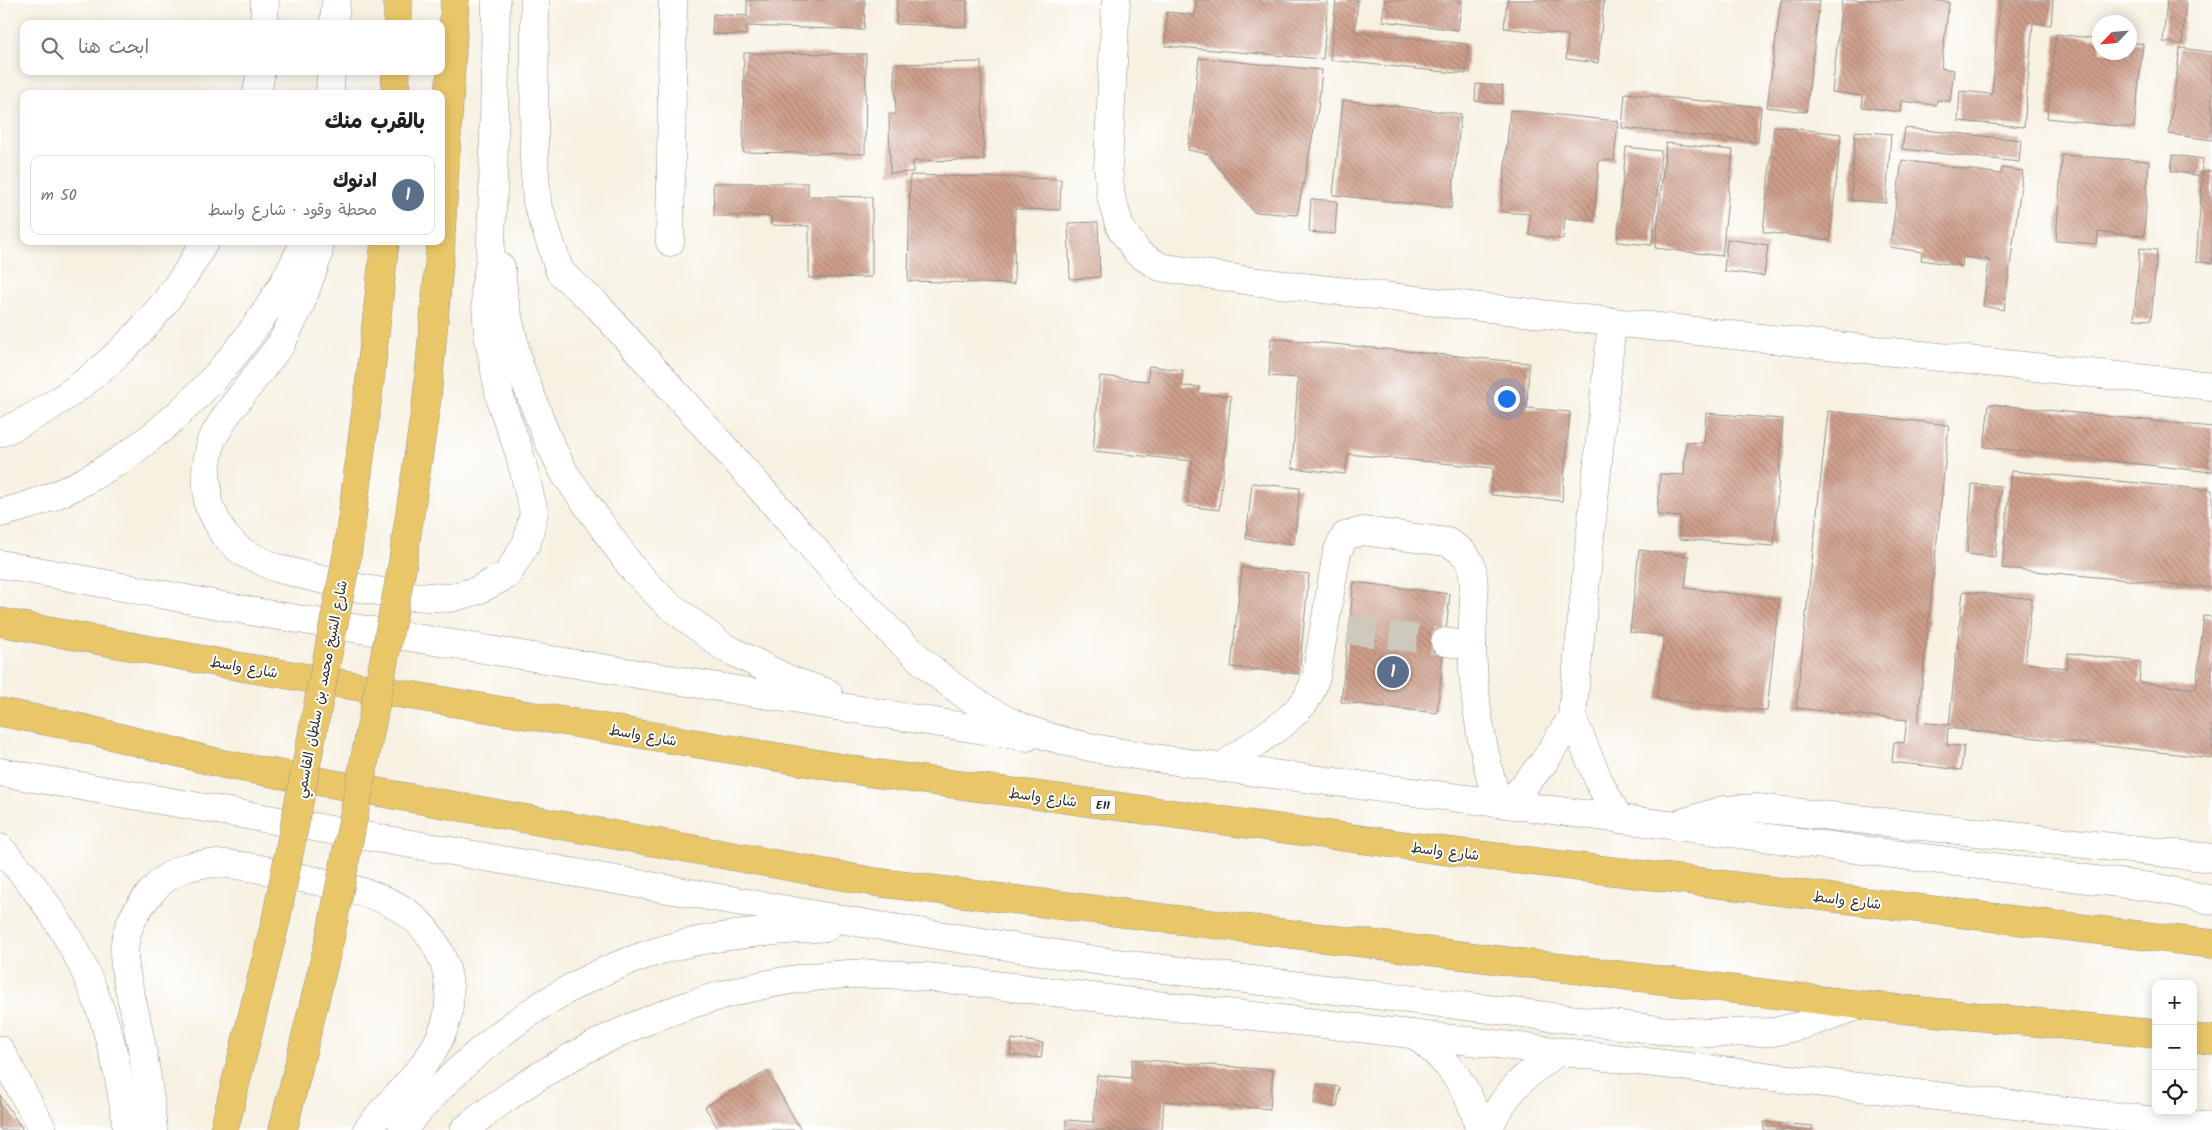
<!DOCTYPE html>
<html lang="ar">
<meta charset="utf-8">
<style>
body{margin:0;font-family:Kalam,"Playpen Sans Arabic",sans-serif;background:#f2f2f2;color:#202124;direction:rtl}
.controls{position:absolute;right:15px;bottom:15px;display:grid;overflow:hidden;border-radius:10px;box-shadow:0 2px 12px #0003}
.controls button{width:45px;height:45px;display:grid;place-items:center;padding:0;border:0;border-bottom:1px solid #e0e0e0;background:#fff;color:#202124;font:25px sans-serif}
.compass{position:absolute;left:2092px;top:15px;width:45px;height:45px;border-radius:50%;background:#fff;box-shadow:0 2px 12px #0003;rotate:244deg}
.you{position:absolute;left:1506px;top:398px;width:18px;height:18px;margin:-12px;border:4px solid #fff;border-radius:50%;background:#1a73e8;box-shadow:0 0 0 8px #1a73e833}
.badge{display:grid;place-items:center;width:32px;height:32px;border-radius:50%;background:#b45309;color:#fff;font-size:16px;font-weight:700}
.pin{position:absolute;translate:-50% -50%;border:2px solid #fff;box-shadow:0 1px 5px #0006}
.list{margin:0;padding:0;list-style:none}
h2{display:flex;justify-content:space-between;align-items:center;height:65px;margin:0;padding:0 20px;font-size:21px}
h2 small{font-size:16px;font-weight:400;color:#757577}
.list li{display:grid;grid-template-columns:32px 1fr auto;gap:15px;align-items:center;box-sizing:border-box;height:80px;margin:0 10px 10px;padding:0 10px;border:1px solid #e0e0e0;border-radius:10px}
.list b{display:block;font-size:19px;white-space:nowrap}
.list p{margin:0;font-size:16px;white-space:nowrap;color:#757577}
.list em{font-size:16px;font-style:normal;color:#757577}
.icon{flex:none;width:28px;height:28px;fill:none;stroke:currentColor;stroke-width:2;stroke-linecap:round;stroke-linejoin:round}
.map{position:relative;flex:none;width:2212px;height:1130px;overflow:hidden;direction:ltr}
.search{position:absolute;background:#fff;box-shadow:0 2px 12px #0003;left:20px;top:20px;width:425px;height:55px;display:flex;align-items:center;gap:12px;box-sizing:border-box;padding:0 18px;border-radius:10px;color:#757577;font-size:19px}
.panel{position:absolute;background:#fff;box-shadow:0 2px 12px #0003;left:20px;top:90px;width:425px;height:155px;border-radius:10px;direction:rtl}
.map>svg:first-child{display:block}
.building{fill:url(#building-back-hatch)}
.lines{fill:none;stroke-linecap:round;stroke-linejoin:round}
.minor-tunnel{stroke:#cec9bd;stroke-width:28;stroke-dasharray:28 14;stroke-linecap:butt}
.minor-casing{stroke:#918e86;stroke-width:29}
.major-casing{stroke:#918e86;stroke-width:29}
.highway-casing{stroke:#918e86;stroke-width:29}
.minor{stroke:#fff;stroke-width:28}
.major{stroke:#e9c769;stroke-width:28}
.highway{stroke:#e9c769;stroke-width:28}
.major-bridge-casing{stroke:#918e86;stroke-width:29;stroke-linecap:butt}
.major-bridge{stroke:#e9c769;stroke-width:28}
.labels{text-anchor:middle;stroke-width:4;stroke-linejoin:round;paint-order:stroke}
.shield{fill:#fff;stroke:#6b6b6b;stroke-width:1}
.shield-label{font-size:12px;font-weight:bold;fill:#2b2b2b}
.street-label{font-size:14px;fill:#2b2b2b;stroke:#fff}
</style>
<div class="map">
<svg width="2212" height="1130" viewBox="0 0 2212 1130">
<defs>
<pattern id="building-back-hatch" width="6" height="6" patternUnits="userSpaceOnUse" patternTransform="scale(1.25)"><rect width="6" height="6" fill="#cf9f8b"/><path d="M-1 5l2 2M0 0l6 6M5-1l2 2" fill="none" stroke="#a88272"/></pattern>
</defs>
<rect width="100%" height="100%" fill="#fff"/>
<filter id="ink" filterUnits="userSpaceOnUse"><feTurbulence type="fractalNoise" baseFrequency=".02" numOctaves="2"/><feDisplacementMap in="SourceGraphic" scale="10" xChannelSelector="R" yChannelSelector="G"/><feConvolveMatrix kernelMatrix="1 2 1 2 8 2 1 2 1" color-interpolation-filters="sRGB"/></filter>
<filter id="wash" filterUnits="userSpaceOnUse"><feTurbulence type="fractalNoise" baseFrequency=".0096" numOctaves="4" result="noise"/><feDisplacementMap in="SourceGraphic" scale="20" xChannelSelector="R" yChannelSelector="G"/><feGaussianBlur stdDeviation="1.12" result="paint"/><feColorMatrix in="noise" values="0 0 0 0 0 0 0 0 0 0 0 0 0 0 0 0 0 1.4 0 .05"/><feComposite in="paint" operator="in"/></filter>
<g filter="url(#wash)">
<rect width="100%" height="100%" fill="#f7f1e2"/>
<g id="blocks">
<g class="building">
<polygon points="747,0 865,0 864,30 746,26 746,35 712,34 713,14 747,16"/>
<polygon points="897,0 967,0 967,27 896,24"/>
<polygon points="1196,0 1328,0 1323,59 1165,46 1167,12 1195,15"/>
<polygon points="1336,0 1358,0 1355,32 1468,44 1466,74 1330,60"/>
<polygon points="1385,0 1462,0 1458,30 1382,21"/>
<polygon points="1507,0 1604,0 1598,63 1566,59 1568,35 1504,28"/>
<polygon points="1781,0 1820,0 1806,112 1767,107"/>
<polygon points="1842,0 1930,0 1949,2 1941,68 1954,70 1950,101 1937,100 1936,105 1901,101 1900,112 1862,107 1863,96 1832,92"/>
<polygon points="2000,0 2053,0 2051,25 2033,23 2024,127 1958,121 1960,91 1992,94"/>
<polygon points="2167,0 2186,0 2182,44 2163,42"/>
<polygon points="2056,34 2100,39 2100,52 2130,52 2130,42 2143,44 2134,128 2047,118"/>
<polygon points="2180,48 2212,52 2212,140 2169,134"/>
<polygon points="744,53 866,54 865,154 743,152"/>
<polygon points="1199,58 1322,70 1318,109 1297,215 1254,212 1208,154 1188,150"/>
<polygon points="981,62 984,160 913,161 913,172 890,173 889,114 896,114 894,64"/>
<polygon points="1476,84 1503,86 1502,104 1475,101"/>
<polygon points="1625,93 1761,107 1758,142 1622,128"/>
<polygon points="1343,100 1461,114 1451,208 1333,195"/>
<polygon points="1510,110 1618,121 1614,161 1599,160 1594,221 1565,218 1563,239 1529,235 1530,214 1501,212"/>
<polygon points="1774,126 1841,134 1830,240 1763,232"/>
<polygon points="1905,128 2021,140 2019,162 1902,149"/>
<polygon points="1855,131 1891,134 1886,203 1851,200"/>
<polygon points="1666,143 1733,150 1722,256 1655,248"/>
<polygon points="1626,147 1661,151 1652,245 1617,242"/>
<polygon points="2062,155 2149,161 2144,236 2098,232 2097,244 2056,241"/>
<polygon points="2173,155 2203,159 2201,176 2171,171"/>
<polygon points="1902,160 2001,174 2002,168 2023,171 2004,310 1983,306 1989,260 1963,257 1962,266 1921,260 1922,252 1890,247"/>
<polygon points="2203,171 2212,171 2212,263 2196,262"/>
<polygon points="910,175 1061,179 1060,210 1015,209 1014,284 908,281"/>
<polygon points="713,183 808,183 808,196 872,197 872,277 809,278 809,226 771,225 771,216 714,216"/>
<polygon points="1311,199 1337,201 1335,234 1309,232"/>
<polygon points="1098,222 1100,277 1070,279 1068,223"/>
<polygon points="1727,239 1768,245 1764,276 1724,271"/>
<polygon points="2140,248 2157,250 2151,320 2134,319"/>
<polygon points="1271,338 1529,363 1527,408 1570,412 1562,501 1491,495 1493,468 1348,454 1345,474 1292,468 1298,378 1269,376"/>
<polygon points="1149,366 1183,370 1182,386 1200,387 1199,393 1231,396 1219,510 1187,506 1192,461 1093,451 1100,376 1148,381"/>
<polygon points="1989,404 2212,427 2212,472 1984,447"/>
<polygon points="1828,411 1949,425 1918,722 1949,725 1963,591 2032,599 2025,663 2067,668 2068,653 2141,662 2139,682 2196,689 2204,616 2212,617 2212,758 1948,728 1947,745 1964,746 1961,770 1892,762 1894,742 1904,743 1907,720 1796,708"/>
<polygon points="1706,413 1783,419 1774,546 1679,539 1681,517 1657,515 1660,474 1684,475 1686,442 1704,443"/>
<polygon points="2011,471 2212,490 2212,588 2002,568"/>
<polygon points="1252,483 1300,488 1294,544 1246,539"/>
<polygon points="1972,484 2001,486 1995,557 1967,554"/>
<polygon points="1639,550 1689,556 1685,588 1779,599 1767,711 1657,699 1664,636 1630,632"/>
<polygon points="1242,567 1309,574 1299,674 1231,667"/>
<polygon points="1354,582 1450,594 1437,713 1341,702"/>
<polygon points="1012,1039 1043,1043 1041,1058 1010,1055"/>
<polygon points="1132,1059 1273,1070 1270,1109 1164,1101 1162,1130 1066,1130 1066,1120 1093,1122 1097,1075 1131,1078"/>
<polygon points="767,1071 801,1130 719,1130 705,1107"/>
<polygon points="1317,1084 1340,1087 1337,1107 1314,1104"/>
<polygon points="0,1095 23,1130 0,1130"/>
<polygon points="1764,1122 1813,1126 1812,1130 1764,1130"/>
</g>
</g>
</g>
<g filter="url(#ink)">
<use href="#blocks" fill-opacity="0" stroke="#918e86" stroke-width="1"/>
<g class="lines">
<polyline class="minor-tunnel" points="1348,630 1445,642"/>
<defs>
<g id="minor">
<path d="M535,0L534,160L537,202L560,272L598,306C661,377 724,448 787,518C850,589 929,686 1017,725C1075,750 1140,755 1202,765L2158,888L2212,900"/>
<polyline points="1116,0 1108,167 1111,197 1120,227 1138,253 1160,267 1251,281 1612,322 2212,386"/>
<polyline points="264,24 265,0"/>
<polyline points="334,24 336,0"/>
<polyline points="257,94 261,71"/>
<polyline points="330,94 331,71"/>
<polyline points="320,241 318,256 299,308 281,344 227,414 211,441 206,470 208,504 224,535 242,552 276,568 347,586 408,596 450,598 476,591 507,575 527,542 534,512 519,452 501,402 488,334 485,288 490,261 493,192 496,0"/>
<polyline points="670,242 673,0"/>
<polyline points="501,267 504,298 519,365 548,440 565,474 633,569 665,602 724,647 790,680 828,693"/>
<path d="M0,433C71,402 135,346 179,283C189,270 197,255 205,241"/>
<path d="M0,513C131,484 251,361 305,241"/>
<polyline points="0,564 261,613 1027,737"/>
<polyline points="1445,642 1472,646"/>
<polyline points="1572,717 1601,786 1619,819"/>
<path d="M1220,768L1285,722L1305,702L1311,690L1316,677L1337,552L1345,536L1363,531L1447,542C1457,548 1467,553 1471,565C1477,584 1472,624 1472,645C1473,700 1482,752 1498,803"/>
<polyline points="0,772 862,923 1107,962 1660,1030 1710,1033 1774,1032 1803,1025 1860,1005"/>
<polyline points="1509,803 1544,762 1572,717 1612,322"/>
<polyline points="1681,823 1723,810 1757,808 2212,858"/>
<path d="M0,848C78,930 114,1018 127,1130"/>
<path d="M1414,1034C1446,1059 1472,1089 1479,1130"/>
<polyline points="0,1050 43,1130"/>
<path d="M153,1130C150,1092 144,1055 136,1018C130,988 118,960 128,930C135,907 162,875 185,868C219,857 259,869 293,876C356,890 422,895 445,966C451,984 451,1010 444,1028C428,1070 394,1095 367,1130"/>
<path d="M402,1130C476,1042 570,971 684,944C731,933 779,931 827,927"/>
<path d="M464,1130C568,1045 699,986 833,975C896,970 959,981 1021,988C1099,998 1176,1008 1254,1016C1573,1052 1892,1093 2212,1127"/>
<path d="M1488,1130C1503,1094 1526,1073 1558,1052"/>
</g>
<g id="major">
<polyline points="398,24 398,0"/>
<polyline points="395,94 396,71"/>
<polyline points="441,234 455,0"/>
<polyline points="347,556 370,380 385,241"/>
<polyline points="402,567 427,398 441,241"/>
<polyline points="224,1130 276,920"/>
<polyline points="283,1130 330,938"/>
</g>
<g id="highway">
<polyline points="0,622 242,667 872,773 1447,851 2212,944"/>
<polyline points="0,712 82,728 223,764 875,882 1860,1005 2156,1034"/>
<polyline points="2193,1038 2212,1040"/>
</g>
</defs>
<use href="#minor" class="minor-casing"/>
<use href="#major" class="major-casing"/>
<use href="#highway" class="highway-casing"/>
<use href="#minor" class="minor"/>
<use href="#major" class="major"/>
<use href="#highway" class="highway"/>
<defs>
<g id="major-bridge">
<polyline points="276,920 347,556"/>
<polyline points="330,938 402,567"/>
</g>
</defs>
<use href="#major-bridge" class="major-bridge-casing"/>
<use href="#major-bridge" class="major-bridge"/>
</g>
</g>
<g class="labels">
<rect class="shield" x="1090.5" y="795.5" width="25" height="19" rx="4"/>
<g class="shield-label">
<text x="1103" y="809">E11</text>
</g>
<g class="street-label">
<text transform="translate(244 667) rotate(10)" y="5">شارع واسط</text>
<text transform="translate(321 689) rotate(-79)" y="5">شارع الشيخ محمد بن سلطان القاسمي</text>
<text transform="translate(643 735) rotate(10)" y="5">شارع واسط</text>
<text transform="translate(1043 797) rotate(8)" y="5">شارع واسط</text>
<text transform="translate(1445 851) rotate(7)" y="5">شارع واسط</text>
<text transform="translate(1847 900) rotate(7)" y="5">شارع واسط</text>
</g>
</g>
</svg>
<div class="controls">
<button>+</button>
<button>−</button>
<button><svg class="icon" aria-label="locate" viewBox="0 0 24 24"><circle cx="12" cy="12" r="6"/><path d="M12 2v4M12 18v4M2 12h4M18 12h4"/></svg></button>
</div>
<svg class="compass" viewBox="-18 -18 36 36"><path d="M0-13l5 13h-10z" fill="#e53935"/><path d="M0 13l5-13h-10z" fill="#757577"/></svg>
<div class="you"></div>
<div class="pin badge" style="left:1393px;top:672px;background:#5c6f8a">1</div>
<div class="search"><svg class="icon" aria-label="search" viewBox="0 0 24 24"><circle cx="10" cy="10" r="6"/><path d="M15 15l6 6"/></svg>ابحث هنا</div>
<section class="panel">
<h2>بالقرب منك<small></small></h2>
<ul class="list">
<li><span class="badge" style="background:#5c6f8a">1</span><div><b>ادنوك</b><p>محطة وقود · شارع واسط</p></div><em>50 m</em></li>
</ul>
</section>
</div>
